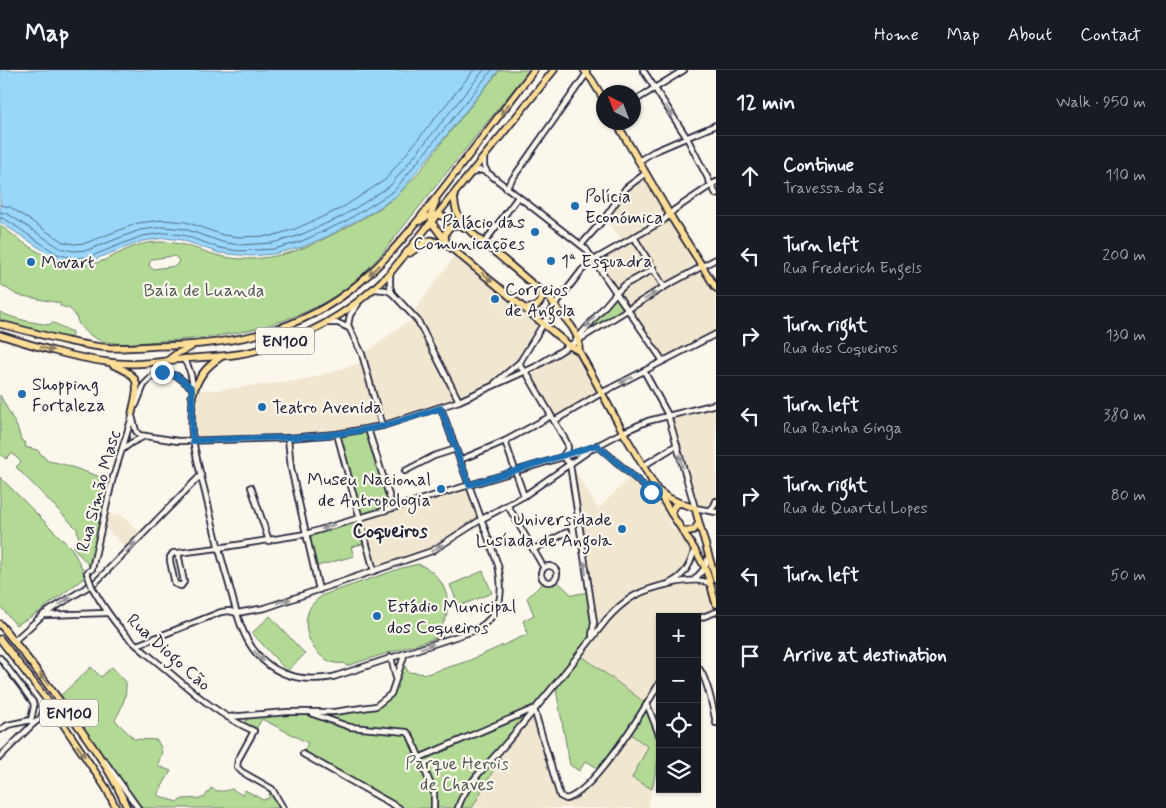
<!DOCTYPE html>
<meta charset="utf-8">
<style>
body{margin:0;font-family:Mynerve,sans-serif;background:#242831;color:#f1f3f6}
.controls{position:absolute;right:15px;bottom:15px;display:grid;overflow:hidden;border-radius:0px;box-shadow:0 1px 4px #0004}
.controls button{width:45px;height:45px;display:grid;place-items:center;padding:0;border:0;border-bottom:1px solid #363941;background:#171b24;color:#f1f3f6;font:25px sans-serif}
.compass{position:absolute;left:596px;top:15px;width:45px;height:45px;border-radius:50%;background:#171b24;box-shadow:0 1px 4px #0004;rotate:318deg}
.stop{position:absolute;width:15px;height:15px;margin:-11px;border:4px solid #1f6fb2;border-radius:50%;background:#fff}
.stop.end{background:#1f6fb2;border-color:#fff;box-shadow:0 1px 5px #0008}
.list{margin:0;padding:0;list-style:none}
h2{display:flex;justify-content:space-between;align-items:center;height:65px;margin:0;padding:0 20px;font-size:21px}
h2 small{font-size:16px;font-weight:400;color:#9ea1a6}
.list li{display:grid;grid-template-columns:32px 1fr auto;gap:15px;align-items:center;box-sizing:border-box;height:80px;padding:0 20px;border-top:1px solid #363941}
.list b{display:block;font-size:19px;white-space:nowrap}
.list p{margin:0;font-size:16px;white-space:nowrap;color:#9ea1a6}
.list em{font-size:16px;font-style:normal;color:#9ea1a6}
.icon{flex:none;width:28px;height:28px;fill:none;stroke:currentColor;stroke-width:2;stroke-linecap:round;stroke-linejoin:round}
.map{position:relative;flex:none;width:716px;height:738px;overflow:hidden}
header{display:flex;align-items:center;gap:30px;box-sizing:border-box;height:70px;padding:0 25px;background:#171b24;border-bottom:1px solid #363941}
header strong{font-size:24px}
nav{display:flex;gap:28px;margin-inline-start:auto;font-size:18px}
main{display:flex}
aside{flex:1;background:#171b24}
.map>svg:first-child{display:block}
.built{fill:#f1e6d0}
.green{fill:#b3da95;stroke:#6a7e68;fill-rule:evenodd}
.water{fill:#98d7fa;stroke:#698fae}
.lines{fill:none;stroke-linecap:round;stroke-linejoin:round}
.shore{stroke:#516a87;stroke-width:1}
.minor-casing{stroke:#22223b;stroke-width:8}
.major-casing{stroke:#22223b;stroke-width:9}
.minor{stroke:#fbf7ec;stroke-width:4.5}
.major{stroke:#fcde96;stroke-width:5.5}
.minor-bridge-casing{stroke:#22223b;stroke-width:8;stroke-linecap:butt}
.minor-bridge{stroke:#fbf7ec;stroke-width:4.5}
.oneway{fill:#8f8068}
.oneway2{fill:#99979c}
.route{stroke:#1f6fb2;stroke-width:6}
.poi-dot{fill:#1f6fb2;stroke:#fbf7ec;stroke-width:2}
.labels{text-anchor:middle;stroke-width:4.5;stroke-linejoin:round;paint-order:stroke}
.shield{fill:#fbf7ec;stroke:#636270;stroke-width:1}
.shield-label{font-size:16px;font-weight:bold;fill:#22223b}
.poi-label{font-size:18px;fill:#22223b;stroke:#fbf7ec;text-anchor:start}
.park-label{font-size:18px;fill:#4e5956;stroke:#fbf7ec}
.street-label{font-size:18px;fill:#22223b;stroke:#fbf7ec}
.neighbourhood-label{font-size:19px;font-weight:bold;fill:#22223b;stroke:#fbf7ec}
</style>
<header>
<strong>Map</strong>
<nav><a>Home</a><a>Map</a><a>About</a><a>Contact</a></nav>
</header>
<main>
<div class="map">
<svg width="716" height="738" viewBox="0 0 716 738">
<rect width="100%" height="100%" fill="#fbf7ec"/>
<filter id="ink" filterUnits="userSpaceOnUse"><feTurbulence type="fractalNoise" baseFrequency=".02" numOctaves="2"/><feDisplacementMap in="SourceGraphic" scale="10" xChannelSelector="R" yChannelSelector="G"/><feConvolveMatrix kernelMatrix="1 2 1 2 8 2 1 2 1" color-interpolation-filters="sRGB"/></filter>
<g filter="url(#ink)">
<g class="built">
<polygon points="646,103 716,218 716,264 663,291 594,190 624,172 605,150 620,126"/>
<polygon points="457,183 544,253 520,292 490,317 459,331 382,356 337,364 193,371 194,320 215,320 305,310 364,292 362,284 371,279 404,254 411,251 418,251 412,244"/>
<polygon points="575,272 603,322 554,351 526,302"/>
<polygon points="716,334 716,431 712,440 695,438 668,345"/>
<polygon points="572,396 598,439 632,405 651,422 660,425 668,442 670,456 684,466 694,481 691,491 674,511 708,512 716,534 716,542 697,547 660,547 660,612 647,634 579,584 605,549 600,550 593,546"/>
<polygon points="469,415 482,449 432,480 374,501 359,448"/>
<polygon points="105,442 117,446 120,444 143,465 129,480 102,455"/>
<polygon points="534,639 563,729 581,722 628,661 649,677 633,707 652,719 648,738 472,738 501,689 497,684"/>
</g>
<g class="green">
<path d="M500,0H529L379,187C366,201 353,215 337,225C285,258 222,268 162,271C143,272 121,276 102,271C94,268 85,263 80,256C77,252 77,246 73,242C70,238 64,237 60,236V233L17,225L0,214V155C30,178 64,206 105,190C122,182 138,172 158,172C179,171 196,179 216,185C230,189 247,190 261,188C287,186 310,176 332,165C354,153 378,142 397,125C415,110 429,89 443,71C462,47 481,23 500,0ZM173,186L176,187L179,191L176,196L153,199L149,196L150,191L152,189Z"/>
<polygon points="616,223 628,240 579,270"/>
<path d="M0,242C16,250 32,252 49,255L51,253H54L72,262V265L70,268L47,263L0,250Z"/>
<polygon points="0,325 18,359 21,370 26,373 25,377 37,380 48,391 63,394 112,411 92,499 73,477 79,472 77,459 16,397 21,392 12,383 6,389 0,384"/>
<polygon points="368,359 393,438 359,448 366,473 351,477 354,486 314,497 306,464 359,448 337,364"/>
<polygon points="0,407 72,479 85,504 84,508 39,542 16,555 0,536"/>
<path d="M418,494C447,504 459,542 435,564L436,568L346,596L345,593C320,598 300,565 308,543C310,535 316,530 323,525L402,498Z"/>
<polygon points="483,501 492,523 459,536 450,515"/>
<polygon points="555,509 572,525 589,522 594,552 590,571 579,584 647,634 660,667 660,681 652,719 632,708 648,677 628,662 601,700 586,691 579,701 570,695 555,614 497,685 502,689 497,694 472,738 399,738 303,684 308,673 262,649 256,659 245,653 248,645 312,643 376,636 394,619 402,590 408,602 427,604 468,591 528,564 523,551 534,545 527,528 545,511 550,512"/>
<polygon points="270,546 305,584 287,601 252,563"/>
<path d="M91,597L101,607L112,597L126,612C127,626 122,638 115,650L134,669L157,670C166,686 160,682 158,696L171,701L157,725L177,732L183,729L204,728L211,718C218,723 225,721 232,719L242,725L245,720L263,730L269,728L270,716L283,738H138L58,628Z"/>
</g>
<polygon class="water" points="0,0 499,0 398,125 374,141 326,167 302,177 274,184 251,186 219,183 182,170 165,168 143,171 90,191 70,192 55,188 0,152"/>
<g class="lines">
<g class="shore">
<polyline points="0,135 10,137 63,172 74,174 86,173 138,153 163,150 186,152 223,165 240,167 271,166 295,159 340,139 385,110 474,0"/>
<polyline points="0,142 8,144 60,178 73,181 88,180 140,160 164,157 185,159 222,172 239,175 272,173 298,166 343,146 390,116 484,0"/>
<polyline points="0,148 5,149 57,184 73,188 89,187 142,166 165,163 183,165 220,178 238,181 274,179 300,172 346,151 394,121 492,0"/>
</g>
<defs>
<g id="minor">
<polyline points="643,0 687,68 716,124"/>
<polyline points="634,31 684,0"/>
<polyline points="484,88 484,96 487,102"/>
<polyline points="639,91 653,82 716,55"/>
<polyline points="473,103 480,100 488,103 586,179 663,291"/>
<polyline points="506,118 587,3"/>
<polyline points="634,167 664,217"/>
<polyline points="484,173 518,127"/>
<polyline points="581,175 604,149 626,118 646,103"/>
<polyline points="390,203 390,216 392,223 418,251 459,331"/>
<polyline points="374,219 386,220 392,223"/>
<polyline points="358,234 350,245 348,255 362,284 382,356"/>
<polyline points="327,253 338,253 349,258"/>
<polyline points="576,270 616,223 626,214 654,199"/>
<path d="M183,289C200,309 189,339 192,363C195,383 200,403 205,422C212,452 219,481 228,511C235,535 240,565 257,584C277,607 304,612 333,607L476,560C502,544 504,524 498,495L441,338"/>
<polyline points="520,292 521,298 526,302 567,373 568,378 563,386"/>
<polyline points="644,301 668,345 695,438 716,442"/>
<polyline points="156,302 177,306 192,318"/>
<polyline points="495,313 520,292 555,235 582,200 594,190 664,150 674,140 716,112"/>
<polyline points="136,335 144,315 167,291"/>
<polyline points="132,346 136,361 139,365 178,371 288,368 337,364 382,356 459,331 535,297 664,217 716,189"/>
<polyline points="554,351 603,322 716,264"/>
<polyline points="368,359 393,438"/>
<polyline points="337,364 374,501"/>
<polyline points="288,368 291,398 319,520"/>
<polyline points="505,371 524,426"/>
<polyline points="597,375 651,422 660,425"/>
<polyline points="123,379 131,373 145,366"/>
<polyline points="563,387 570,394 594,552 592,565"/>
<polyline points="460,390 505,371 551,346"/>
<polyline points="643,396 677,375"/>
<polyline points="405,401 434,386 456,379"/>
<polyline points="251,417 269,471"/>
<polyline points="508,436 544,498"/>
<polyline points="709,441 714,436 716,431"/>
<polyline points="534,479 567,462"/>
<polygon points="173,483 178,483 184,512 181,516 175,514 170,491 170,487"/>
<polyline points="178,483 218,478 306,464 593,378 623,362 648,351 716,334"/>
<circle cx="549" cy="504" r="8"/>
<polyline points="87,503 92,499 112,411 132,347"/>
<polyline points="694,510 705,498 708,488"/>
<path d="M670,513C684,506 690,496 694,481"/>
<path d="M92,517C101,533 111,548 123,562C137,577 154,589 169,602C196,625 222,647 254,661L238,690L237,697L242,702L272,719L283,738"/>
<polyline points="45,545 107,543"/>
<polyline points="697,549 716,542"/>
<polyline points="14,571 44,544 97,511 201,405"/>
<polyline points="137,575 221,542 229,541 237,543 265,538 432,481 482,449 524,426 590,380"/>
<polyline points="391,587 396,608"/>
<polyline points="0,588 33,632 34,636 31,650 33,654"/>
<path d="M697,596C707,606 713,638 716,653"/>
<polyline points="647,634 660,667"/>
<path d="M534,639L560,726L566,729C593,723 645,638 660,612"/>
<polyline points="313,644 350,657 407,662 410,665 434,722 434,738"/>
<polyline points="228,647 288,642 334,642 376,636 391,624 405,583"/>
<polyline points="41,648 61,652"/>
<polyline points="0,660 8,655 31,650"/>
<polyline points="303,684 399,738"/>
<polyline points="0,687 33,654 41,648 47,630"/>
<polyline points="419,688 533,639"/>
<polyline points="104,690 138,738"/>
<path d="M458,738C465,713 492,691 508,671C542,632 575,590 607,549C615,540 624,532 634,526C648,518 697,504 710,514"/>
</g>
<g id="major">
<polyline points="584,0 592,10 604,30"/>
<polyline points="616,52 673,150 716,218"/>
<path d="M454,125C455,144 459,149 471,162L549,228L572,257L579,270V281L623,362L671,443"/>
<polyline points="436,131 431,144 432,153 450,177 570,276 579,281"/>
<path d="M420,151C438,138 448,149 465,158"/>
<path d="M446,172C443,163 448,155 458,155"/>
<polyline points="410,183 422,174 431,170 448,176"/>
<path d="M525,238C534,239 539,236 542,228L541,220"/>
<path d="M0,254C36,263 74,275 111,278C126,278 142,277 157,276C230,275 301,263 359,213C393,184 421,147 449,111C477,74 506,37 534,0"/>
<path d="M0,265C35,276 71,287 107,292C133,296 157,292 182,289C201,287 220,287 239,284C298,274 349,245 390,203L554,0"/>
<polyline points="167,291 176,284 191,277"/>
<path d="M113,295C143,306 138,315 132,343"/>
<path d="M192,326C198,308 205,297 221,287"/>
<polyline points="660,422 667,427 680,433"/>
<polyline points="699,453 716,510"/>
<path d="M683,462L694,460L699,453L695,438L680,433L674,436L671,443C682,460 695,478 704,496C710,508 712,522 716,534"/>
<path d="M0,554C25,584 48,615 71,646C92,675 114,705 127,738"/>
<polyline points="0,569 47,630 106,718 116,738"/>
</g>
</defs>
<use href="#minor" class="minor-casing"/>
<use href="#major" class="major-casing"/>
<use href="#minor" class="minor"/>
<use href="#major" class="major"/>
<defs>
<polyline id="minor-bridge" points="87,503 92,517"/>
</defs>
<use href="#minor-bridge" class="minor-bridge-casing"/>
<use href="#minor-bridge" class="minor-bridge"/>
</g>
<defs><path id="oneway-solid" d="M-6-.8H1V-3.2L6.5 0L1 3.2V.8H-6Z" transform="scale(1.25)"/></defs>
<g class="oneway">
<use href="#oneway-solid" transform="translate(505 39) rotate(128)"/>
<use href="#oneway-solid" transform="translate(374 200) rotate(137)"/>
<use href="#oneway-solid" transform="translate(487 207) rotate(39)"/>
<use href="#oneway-solid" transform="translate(47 279) rotate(15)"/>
<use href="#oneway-solid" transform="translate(44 609) rotate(-128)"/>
<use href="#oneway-solid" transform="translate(81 681) rotate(55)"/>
</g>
<g class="oneway2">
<use href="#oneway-solid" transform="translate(669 41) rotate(57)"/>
<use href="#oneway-solid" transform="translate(650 226) rotate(-31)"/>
<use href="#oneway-solid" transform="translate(590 252) rotate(131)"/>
<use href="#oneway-solid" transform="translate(626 310) rotate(153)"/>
<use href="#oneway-solid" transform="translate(681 391) rotate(-106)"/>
<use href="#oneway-solid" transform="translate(328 457) rotate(163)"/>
<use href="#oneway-solid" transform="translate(131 477) rotate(-46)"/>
<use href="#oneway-solid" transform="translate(437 478) rotate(-32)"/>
<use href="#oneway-solid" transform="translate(585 498) rotate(-98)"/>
<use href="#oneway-solid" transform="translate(65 531) rotate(-32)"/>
<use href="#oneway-solid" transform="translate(284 531) rotate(-16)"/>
<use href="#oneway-solid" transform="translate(427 576) rotate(-19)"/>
<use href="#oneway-solid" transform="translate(259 586) rotate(47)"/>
</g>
</g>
<g class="lines" filter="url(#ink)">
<path class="route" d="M162,302L177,306L192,318V360L193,371C251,366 310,371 368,359C393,355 417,345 441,338L469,415L597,375L651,422"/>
</g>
<g class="poi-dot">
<circle cx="575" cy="136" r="5"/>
<circle cx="535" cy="162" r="5"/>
<circle cx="551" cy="191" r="5"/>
<circle cx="31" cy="192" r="5"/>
<circle cx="495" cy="229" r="5"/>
<circle cx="22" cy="324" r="5"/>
<circle cx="262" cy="337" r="5"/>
<circle cx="441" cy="419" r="5"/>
<circle cx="622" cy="459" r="5"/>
<circle cx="377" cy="546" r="5"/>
</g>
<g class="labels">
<g class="shield">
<rect x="256" y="257.5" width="58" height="27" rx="4"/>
<rect x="40" y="629.5" width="58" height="27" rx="4"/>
</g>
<g class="shield-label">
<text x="285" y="277">EN100</text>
<text x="69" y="649">EN100</text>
</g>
<g class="poi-label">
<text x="585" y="132">Polícia<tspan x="585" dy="21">Económica</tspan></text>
<text x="525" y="158" text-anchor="end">Palácio das<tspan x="525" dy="21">Comunicações</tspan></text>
<text x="561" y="197">1ª Esquadra</text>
<text x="41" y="198">Movart</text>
<text x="505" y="225">Correios<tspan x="505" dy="21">de Angola</tspan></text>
<text x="32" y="320">Shopping<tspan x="32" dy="21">Fortaleza</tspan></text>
<text x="272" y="343">Teatro Avenida</text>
<text x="431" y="415" text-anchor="end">Museu Nacional<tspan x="431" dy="21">de Antropologia</tspan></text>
<text x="612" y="455" text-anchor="end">Universidade<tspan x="612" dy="21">Lusíada de Angola</tspan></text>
<text x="387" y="542">Estádio Municipal<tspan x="387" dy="21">dos Coqueiros</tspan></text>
</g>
<g class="park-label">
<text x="204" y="226">Baía de Luanda</text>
<text x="457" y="699">Parque Herois<tspan x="457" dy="21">de Chaves</tspan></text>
</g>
<g class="street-label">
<text transform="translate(98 421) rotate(-75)" y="6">Rua Simão Masc</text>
<text transform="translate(169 582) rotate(42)" y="6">Rua Diogo Cão</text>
</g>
<g class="neighbourhood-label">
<text x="390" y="467">Coqueiros</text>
</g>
</g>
</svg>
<div class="controls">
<button>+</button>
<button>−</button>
<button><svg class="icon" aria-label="locate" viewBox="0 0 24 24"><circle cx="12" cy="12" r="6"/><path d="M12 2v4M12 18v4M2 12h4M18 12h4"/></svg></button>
<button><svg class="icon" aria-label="layers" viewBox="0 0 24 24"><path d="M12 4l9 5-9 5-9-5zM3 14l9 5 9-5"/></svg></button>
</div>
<svg class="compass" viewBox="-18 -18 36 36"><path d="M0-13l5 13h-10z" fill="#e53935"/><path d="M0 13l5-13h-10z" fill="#9ea1a6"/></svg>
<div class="stop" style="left:651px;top:422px"></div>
<div class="stop end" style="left:162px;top:302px"></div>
</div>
<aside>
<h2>12 min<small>Walk · 950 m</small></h2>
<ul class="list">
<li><svg class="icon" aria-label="ahead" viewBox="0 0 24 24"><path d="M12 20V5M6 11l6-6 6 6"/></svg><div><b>Continue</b><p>Travessa da Sé</p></div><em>110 m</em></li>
<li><svg class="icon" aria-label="left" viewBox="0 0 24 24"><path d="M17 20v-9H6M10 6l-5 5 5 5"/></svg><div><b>Turn left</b><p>Rua Frederich Engels</p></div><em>200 m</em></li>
<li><svg class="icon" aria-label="right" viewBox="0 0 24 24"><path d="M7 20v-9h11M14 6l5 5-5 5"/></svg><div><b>Turn right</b><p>Rua dos Coqueiros</p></div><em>130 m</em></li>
<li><svg class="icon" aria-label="left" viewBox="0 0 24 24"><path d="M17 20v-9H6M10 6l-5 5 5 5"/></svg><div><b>Turn left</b><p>Rua Rainha Ginga</p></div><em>380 m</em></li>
<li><svg class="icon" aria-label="right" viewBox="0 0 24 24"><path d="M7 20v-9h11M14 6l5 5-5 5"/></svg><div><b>Turn right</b><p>Rua de Quartel Lopes</p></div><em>80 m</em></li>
<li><svg class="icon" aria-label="left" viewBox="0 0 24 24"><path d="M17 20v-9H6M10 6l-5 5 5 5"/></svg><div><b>Turn left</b></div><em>50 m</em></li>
<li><svg class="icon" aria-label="arrive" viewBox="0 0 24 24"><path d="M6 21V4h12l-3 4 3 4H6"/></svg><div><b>Arrive at destination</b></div></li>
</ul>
</aside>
</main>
